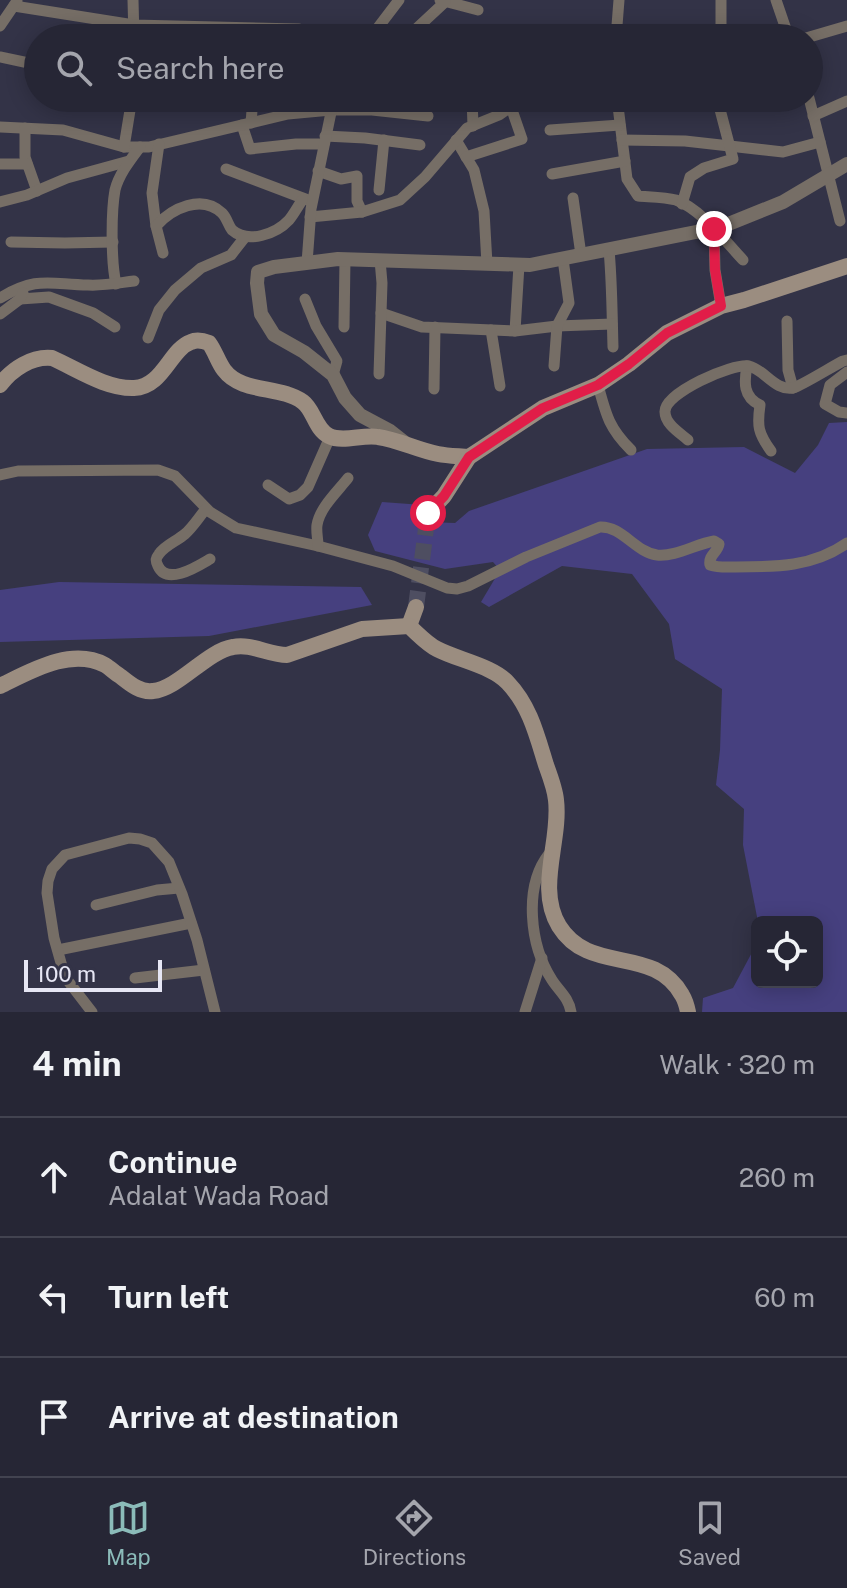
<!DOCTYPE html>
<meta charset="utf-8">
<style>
body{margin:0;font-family:"Public Sans",sans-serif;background:#2e2e3d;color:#f1f3f6}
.controls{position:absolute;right:24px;bottom:24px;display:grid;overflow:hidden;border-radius:12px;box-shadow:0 4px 20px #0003}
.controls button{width:72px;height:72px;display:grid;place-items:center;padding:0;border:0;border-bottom:2px solid #424350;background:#262635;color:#f1f3f6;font:40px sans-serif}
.scale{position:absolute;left:24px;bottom:20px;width:138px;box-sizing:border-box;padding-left:8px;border:4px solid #e6e6f4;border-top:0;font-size:22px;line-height:28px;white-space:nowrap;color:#e6e6f4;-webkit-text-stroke:6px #333347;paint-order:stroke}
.stop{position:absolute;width:24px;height:24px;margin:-18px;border:6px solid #e11d48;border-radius:50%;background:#fff}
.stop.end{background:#e11d48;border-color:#fff;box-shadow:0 2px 8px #0008}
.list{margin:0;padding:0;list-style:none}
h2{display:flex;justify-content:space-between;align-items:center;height:104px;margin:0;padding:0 32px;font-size:34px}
h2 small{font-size:26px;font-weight:400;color:#a4a5ad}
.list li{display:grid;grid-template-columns:52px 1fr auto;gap:24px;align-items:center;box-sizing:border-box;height:120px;padding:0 32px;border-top:2px solid #424350}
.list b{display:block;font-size:30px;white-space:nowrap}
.list p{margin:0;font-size:26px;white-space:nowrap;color:#a4a5ad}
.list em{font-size:26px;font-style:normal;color:#a4a5ad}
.icon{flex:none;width:44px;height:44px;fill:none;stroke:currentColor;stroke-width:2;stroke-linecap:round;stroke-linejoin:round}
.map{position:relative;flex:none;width:847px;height:1012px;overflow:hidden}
.search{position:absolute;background:#262635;box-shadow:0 4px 20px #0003;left:24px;right:24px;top:24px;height:88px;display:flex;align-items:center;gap:20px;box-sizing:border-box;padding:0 28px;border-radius:44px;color:#a4a5ad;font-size:30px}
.sheet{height:464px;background:#262635}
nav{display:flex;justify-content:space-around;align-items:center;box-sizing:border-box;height:112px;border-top:2px solid #424350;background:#262635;font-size:22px;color:#a4a5ad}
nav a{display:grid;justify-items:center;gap:4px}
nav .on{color:#8bbbb9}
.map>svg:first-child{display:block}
.green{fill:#46407f}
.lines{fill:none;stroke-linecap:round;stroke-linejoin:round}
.secondary-tunnel{stroke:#4e4e61;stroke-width:16;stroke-dasharray:16 8;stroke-linecap:butt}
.minor{stroke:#766e66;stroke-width:11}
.tertiary{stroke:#766e66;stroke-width:14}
.secondary{stroke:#9b8d80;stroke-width:16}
.route{stroke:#e11d48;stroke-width:10}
</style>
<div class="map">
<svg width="847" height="1012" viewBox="0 0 847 1012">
<rect width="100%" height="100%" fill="#333347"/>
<g class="green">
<polygon points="847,422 847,1012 702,1012 703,998 733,988 757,943 757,982 817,982 817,922 758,922 743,845 744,809 716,785 720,750 722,689 675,659 669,624 632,574 562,566 489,607 481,602 500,570 493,562 445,569 375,551 368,535 382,502 423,505 428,522 455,523 469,511 647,449 744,447 795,473 818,445 829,423"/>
<polygon points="59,582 361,587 372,605 209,636 0,642 0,590"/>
</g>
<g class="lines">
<polyline class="secondary-tunnel" points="416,607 428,513"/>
<g class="minor">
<polyline points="133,0 134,38"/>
<polyline points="440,0 478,10"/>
<polyline points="776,0 789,38"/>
<polyline points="14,6 134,25 299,29 328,37"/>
<polyline points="0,26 17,1"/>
<polyline points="326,38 339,36 357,38"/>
<polyline points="370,38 399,0"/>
<polyline points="411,38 416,29 445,2"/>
<polyline points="616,38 619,0"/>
<polyline points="721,38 721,0"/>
<polyline points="806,38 847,26"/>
<polyline points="0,57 38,65"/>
<polyline points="472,98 473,126"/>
<path d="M617,98L627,179L638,196C650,197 665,197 676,200C701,209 725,241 743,260"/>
<polyline points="809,98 840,221"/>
<polyline points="813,116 847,101"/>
<polyline points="251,123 253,98"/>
<polyline points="242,125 250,149 296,144 324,144"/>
<polyline points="0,127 63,130 124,147 149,147 288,114 331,110 372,110 428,116"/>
<polyline points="25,128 25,157 37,191"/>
<polyline points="550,130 620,125"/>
<polyline points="325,136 365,138 420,145"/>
<polyline points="456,140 474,170 484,211 487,264"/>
<polyline points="622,140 685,141 783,152 820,142"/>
<polyline points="124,147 132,98"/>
<polyline points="466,157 522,139 511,107"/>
<polyline points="0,164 27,164"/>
<polyline points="226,169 308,200"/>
<polyline points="318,171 341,179 357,176 357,201 362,212"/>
<polyline points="552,174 625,161"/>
<polyline points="379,190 384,140"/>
<polyline points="573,198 581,255"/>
<polyline points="0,202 27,195 67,178 129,161"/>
<polyline points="682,204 690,177 704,168 733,159 717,98"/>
<polyline points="310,217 362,212 400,200 425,177 467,128 499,115 523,98"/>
<polyline points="156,226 152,193 159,144"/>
<polyline points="714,229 715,270 721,306"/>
<polyline points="11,242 65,243 113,242"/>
<path d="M609,250C612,282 612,314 613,347"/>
<path d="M163,253L156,226C172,208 202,194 222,213C227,218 228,225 232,230C248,244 276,234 289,220C294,214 298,206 303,199"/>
<polyline points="307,263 311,209 334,98"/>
<path d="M116,284C111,262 111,212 115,190C119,174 131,159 140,147"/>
<path d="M0,298C37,276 48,284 88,285C103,286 118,283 134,281"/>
<polyline points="20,299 49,297 93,313 115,327"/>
<polyline points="305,299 316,326 337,361 333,375"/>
<polyline points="381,313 422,327 515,331 519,265"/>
<polyline points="0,314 20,299 23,293"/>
<polyline points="787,321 788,370 793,388"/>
<polyline points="344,327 345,259"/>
<polyline points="491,330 500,386"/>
<polyline points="515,331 557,326 612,324"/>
<polyline points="148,338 159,310 175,290 201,268 231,255 245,237"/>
<polyline points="554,366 557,326 569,303 563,259"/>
<path d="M747,366C744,382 743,397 760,405C757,426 758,433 771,451"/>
<polyline points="847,372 830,385 825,404 839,412 847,413"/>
<polyline points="379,374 382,283 380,260"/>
<path d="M598,385C606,415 609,428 631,450"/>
<polyline points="434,389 435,327"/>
<path d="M688,440C680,433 665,424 665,412C664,393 732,363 749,366C765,370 775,391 793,388C801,386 833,366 843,361L847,360"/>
<path d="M0,475L18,471L158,470L175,476L210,512L236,528L318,546L393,566L447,588L457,589L468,586L526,557L600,527C622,526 635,552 657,555C675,557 696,544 714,541L719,544C718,552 708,555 710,565C719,568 727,567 736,567C776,567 813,567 847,543"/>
<polyline points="268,485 289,499 300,495 308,487 330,437"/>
<path d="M206,509C199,517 193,527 185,534C177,541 165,545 159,554C156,558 155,560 158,566C167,586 198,566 210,559"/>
<path d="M318,546C318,539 316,531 317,525C320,507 338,491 348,478"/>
<path d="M549,854C523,887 530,946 552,980C559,991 569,998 571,1012"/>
<polyline points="96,905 157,890 179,888"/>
<polyline points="58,950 191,923"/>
<polyline points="135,978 204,970"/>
<polyline points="92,1012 65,977 54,938 47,893 48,881 52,869 65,855 129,838 140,839 152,843 169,862 182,894 197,940 215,1012"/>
<polyline points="525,1012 542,958"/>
</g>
<polyline class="tertiary" points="404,442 390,431 360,415 345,398 333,375 304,352 274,335 261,314 257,283 258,272 274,267 338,259 530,265 721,227 783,202 847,164"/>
<g class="secondary">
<path d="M0,385C12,369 32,356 52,358C77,369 106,389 134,388C163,387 170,349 191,342C197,339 204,341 209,343C215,351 218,362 224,370C242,394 280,385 303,402C314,410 315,429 329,436C343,443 363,434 378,437C399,440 417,450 438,454C448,456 458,456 469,457"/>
<polyline points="428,513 444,496 469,457 543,408 598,385 629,364 667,333 721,306 744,300 847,266"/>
<polyline points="409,626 416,607"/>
<path d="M0,686C31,671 71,647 105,665C110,668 115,673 120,676C129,683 140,693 153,691C178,689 207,651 233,647C251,643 269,655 287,655L362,629L409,626C418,634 427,644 437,649C458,660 493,666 508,683C530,706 537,736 546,765C550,776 555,789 556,800C561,841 536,888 559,926C590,976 653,944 682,995C685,1000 687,1007 688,1012"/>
</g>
</g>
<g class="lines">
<polyline class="route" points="428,513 444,496 469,457 543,408 598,385 629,364 667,333 721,306 715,270 714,229"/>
</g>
</svg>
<div class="controls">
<button><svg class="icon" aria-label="locate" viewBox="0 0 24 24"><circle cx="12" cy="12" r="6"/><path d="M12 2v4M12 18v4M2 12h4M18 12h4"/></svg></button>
</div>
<div class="scale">100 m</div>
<div class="stop" style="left:428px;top:513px"></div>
<div class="stop end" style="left:714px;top:229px"></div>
<div class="search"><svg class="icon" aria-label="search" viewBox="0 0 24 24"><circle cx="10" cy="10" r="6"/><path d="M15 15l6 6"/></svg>Search here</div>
</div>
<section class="sheet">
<h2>4 min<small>Walk · 320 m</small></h2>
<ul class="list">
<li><svg class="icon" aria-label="ahead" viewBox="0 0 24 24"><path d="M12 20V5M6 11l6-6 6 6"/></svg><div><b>Continue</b><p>Adalat Wada Road</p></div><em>260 m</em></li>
<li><svg class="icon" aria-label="left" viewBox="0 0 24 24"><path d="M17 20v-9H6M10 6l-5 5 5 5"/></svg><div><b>Turn left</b></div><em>60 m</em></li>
<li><svg class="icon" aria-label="arrive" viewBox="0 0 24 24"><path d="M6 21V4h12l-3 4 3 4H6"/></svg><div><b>Arrive at destination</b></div></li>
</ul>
</section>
<nav>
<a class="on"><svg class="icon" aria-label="map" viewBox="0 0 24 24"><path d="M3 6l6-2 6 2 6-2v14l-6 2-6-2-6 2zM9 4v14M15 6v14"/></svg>Map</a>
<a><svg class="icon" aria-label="directions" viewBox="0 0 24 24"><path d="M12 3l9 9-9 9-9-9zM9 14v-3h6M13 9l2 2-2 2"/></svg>Directions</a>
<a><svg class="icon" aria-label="saved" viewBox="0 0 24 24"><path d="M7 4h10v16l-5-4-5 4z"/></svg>Saved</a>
</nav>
